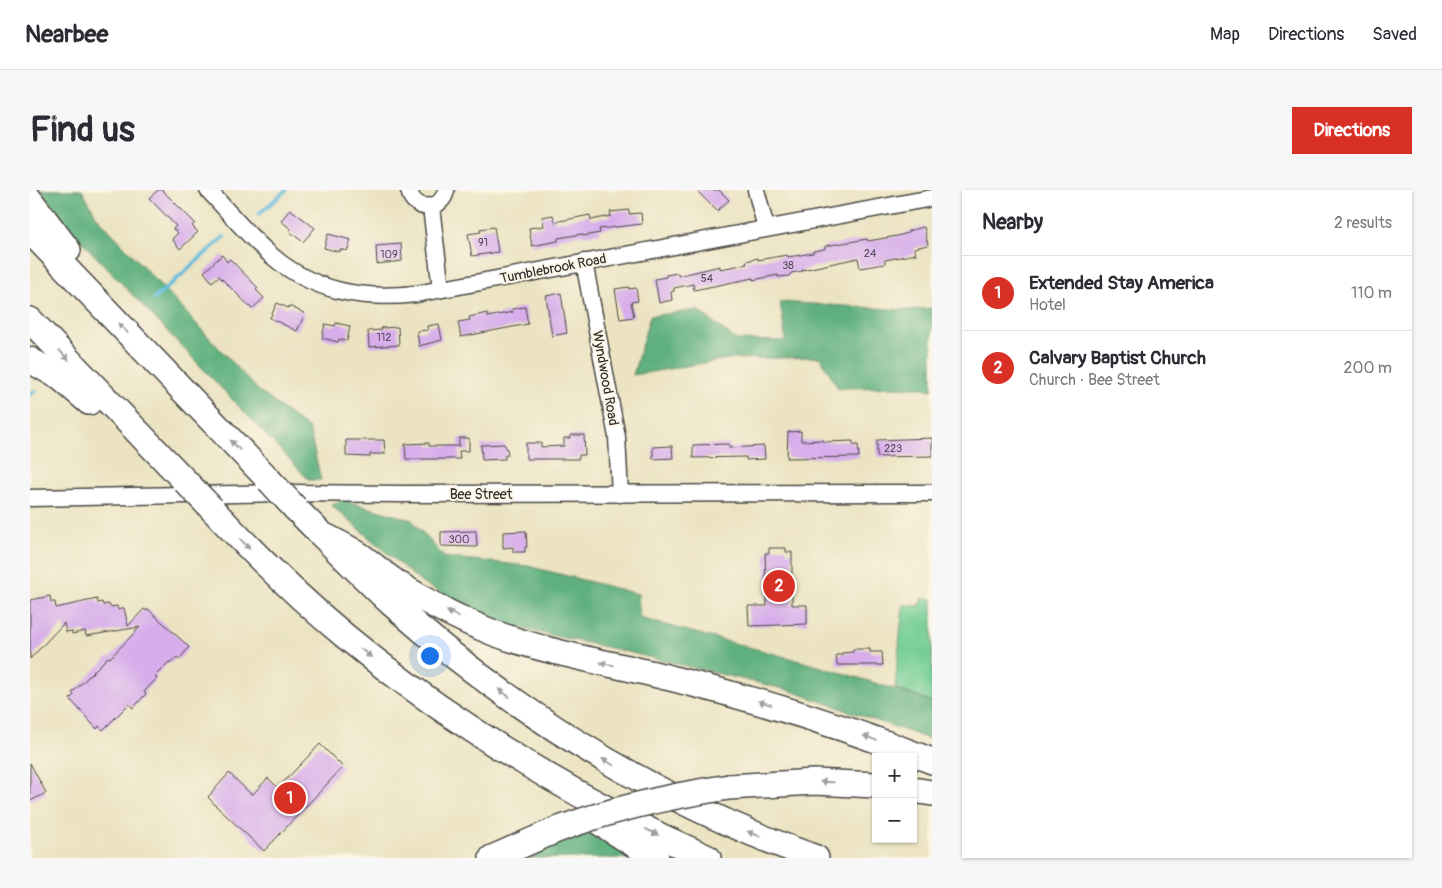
<!DOCTYPE html>
<meta charset="utf-8">
<style>
body{margin:0;font-family:Pangolin,sans-serif;background:#f7f7f7;color:#2b2b33}
.controls{position:absolute;right:15px;bottom:15px;display:grid;overflow:hidden;border-radius:0px;box-shadow:0 1px 4px #0004}
.controls button{width:45px;height:45px;display:grid;place-items:center;padding:0;border:0;border-bottom:1px solid #e1e1e2;background:#fff;color:#2b2b33;font:25px sans-serif}
.you{position:absolute;left:399px;top:465px;width:18px;height:18px;margin:-12px;border:4px solid #fff;border-radius:50%;background:#1a73e8;box-shadow:0 0 0 8px #1a73e833}
.badge{display:grid;place-items:center;width:32px;height:32px;border-radius:50%;background:#d93025;color:#fff;font-size:16px;font-weight:700}
.pin{position:absolute;translate:-50% -50%;border:2px solid #fff;box-shadow:0 1px 5px #0006}
.list{margin:0;padding:0;list-style:none}
h2{display:flex;justify-content:space-between;align-items:center;height:65px;margin:0;padding:0 20px;font-size:21px}
h2 small{font-size:16px;font-weight:400;color:#7c7c81}
.list li{display:grid;grid-template-columns:32px 1fr auto;gap:15px;align-items:center;box-sizing:border-box;height:75px;padding:0 20px;border-top:1px solid #e1e1e2}
.list b{display:block;font-size:19px;white-space:nowrap}
.list p{margin:0;font-size:16px;white-space:nowrap;color:#7c7c81}
.list em{font-size:16px;font-style:normal;color:#7c7c81}
.map{position:relative;flex:none;width:902px;height:668px;overflow:hidden;border-radius:0px}
header{display:flex;align-items:center;gap:30px;box-sizing:border-box;height:70px;padding:0 25px;background:#fff;border-bottom:1px solid #e1e1e2}
header strong{font-size:24px}
nav{display:flex;gap:28px;margin-inline-start:auto;font-size:18px}
.intro{display:flex;align-items:center;justify-content:space-between;box-sizing:border-box;height:120px;padding:0 30px}
h1{margin:0;font-size:35px}
.button{padding:12px 22px;border-radius:0px;background:#d93025;color:#fff;font-size:18px;font-weight:700}
main{display:flex;gap:30px;padding:0 30px}
aside{flex:1;background:#fff;border-radius:0px;box-shadow:0 1px 4px #0004}
.map>svg:first-child{display:block}
.green{fill:#73cd94;stroke:#4f7c60}
.forest{fill:#5eb07e;stroke:#446e54}
.lines{fill:none;stroke-linecap:round;stroke-linejoin:round}
.stream{stroke:#5ebbdc;stroke-width:4}
.building{fill:#d7adeb}
.minor-casing{stroke:#484742;stroke-width:19}
.highway-casing{stroke:#484742;stroke-width:28}
.minor{stroke:#fff;stroke-width:16}
.highway{stroke:#fff;stroke-width:25}
.highway-bridge-casing{stroke:#484742;stroke-width:28;stroke-linecap:butt}
.highway-bridge{stroke:#fff;stroke-width:25}
.oneway{fill:#a0a0a0}
.labels{text-anchor:middle;stroke-width:4;stroke-linejoin:round;paint-order:stroke}
.number-label{font-size:11px;fill:#564c5b}
.street-label{font-size:14px;fill:#2b2b2b;stroke:#fcf5e5}
</style>
<header>
<strong>Nearbee</strong>
<nav><a>Map</a><a>Directions</a><a>Saved</a></nav>
</header>
<div class="intro"><h1>Find us</h1><a class="button">Directions</a></div>
<main>
<div class="map">
<svg width="902" height="668" viewBox="0 0 902 668">
<rect width="100%" height="100%" fill="#fcf5e5"/>
<filter id="ink" filterUnits="userSpaceOnUse"><feTurbulence type="fractalNoise" baseFrequency=".02" numOctaves="2"/><feDisplacementMap in="SourceGraphic" scale="10" xChannelSelector="R" yChannelSelector="G"/><feConvolveMatrix kernelMatrix="1 2 1 2 8 2 1 2 1" color-interpolation-filters="sRGB"/></filter>
<filter id="wash" filterUnits="userSpaceOnUse"><feTurbulence type="fractalNoise" baseFrequency=".0096" numOctaves="4" result="noise"/><feDisplacementMap in="SourceGraphic" scale="20" xChannelSelector="R" yChannelSelector="G"/><feGaussianBlur stdDeviation="1.12" result="paint"/><feColorMatrix in="noise" values="0 0 0 0 0 0 0 0 0 0 0 0 0 0 0 0 0 1.4 0 .05"/><feComposite in="paint" operator="in"/></filter>
<g filter="url(#wash)">
<rect width="100%" height="100%" fill="#ebe3c1"/>
<polygon class="green" points="891,409 902,409 902,512 865,498 873,415 890,416"/>
<g class="forest">
<polygon points="11,0 52,0 67,27 229,201 279,239 291,290 279,290 34,33"/>
<polygon points="750,112 877,120 902,118 902,200 888,197 808,198 790,167 698,169 603,185 620,126 668,120 706,150 756,151"/>
<path d="M312,310L382,330L414,367L498,376L608,404L610,428C708,455 807,478 902,512V550L758,500L576,457L483,437L393,394L301,315Z"/>
<polygon points="561,638 608,668 498,668 536,647"/>
</g>
<g class="lines">
<g class="stream">
<polyline points="229,24 256,0"/>
<polyline points="124,109 194,47"/>
<polyline points="0,204 5,201"/>
</g>
</g>
<g id="blocks">
<g class="building">
<polygon points="128,0 132,0 165,33 162,36 168,42 150,59 142,49 148,43 143,39 146,36 119,8"/>
<polygon points="666,0 689,0 699,10 687,21"/>
<polygon points="260,19 285,38 273,52 259,41 261,39 251,31"/>
<polygon points="599,20 599,24 611,23 612,34 569,39 570,43 553,46 552,44 528,48 528,51 502,56 499,38 514,36 512,27 523,25 525,32 560,25 561,30 581,26 580,22"/>
<polygon points="464,37 468,62 442,66 438,44 451,42 450,39"/>
<polygon points="894,37 898,55 884,58 886,64 855,70 855,74 830,78 828,68 772,80 773,81 761,83 759,86 748,87 748,85 723,90 723,88 664,100 663,94 644,98 644,101 641,102 642,110 629,113 625,89 636,87 636,85 648,83 648,86 690,76 690,79 717,74 716,71 728,68 728,70 757,65 758,67 783,63 783,61 795,59 795,56 837,49 838,51 867,46 878,43 878,41"/>
<polygon points="298,44 321,50 317,61 310,59 310,62 294,58"/>
<polygon points="371,54 372,71 347,74 346,56"/>
<polygon points="192,65 197,72 200,69 228,98 226,100 234,108 222,119 189,86 182,92 174,82"/>
<polygon points="599,97 599,99 606,98 608,111 601,112 604,127 590,129 585,99"/>
<polygon points="531,103 537,143 522,146 516,106"/>
<polygon points="247,113 258,118 259,116 274,123 273,125 274,126 267,141 240,128"/>
<polygon points="495,117 498,134 431,147 428,132 440,130 439,127 457,123 457,127 483,122 482,119"/>
<polygon points="306,133 320,136 317,151 309,149 308,152 292,148 295,134 305,136"/>
<polygon points="409,134 412,150 389,156 387,141 398,140 397,136"/>
<polygon points="368,137 369,155 339,157 338,141 352,140 351,138"/>
<polygon points="771,241 771,251 793,250 793,252 823,251 823,255 828,255 829,267 757,268 758,242"/>
<polygon points="540,245 554,245 555,265 549,265 549,269 496,269 496,253 511,253 511,257 534,256 534,248 540,248"/>
<polygon points="429,248 439,248 439,261 429,261 430,269 376,269 375,254 399,253 399,256 429,256"/>
<polygon points="902,248 902,266 847,267 847,250"/>
<polygon points="316,250 354,250 355,264 340,264 340,267 316,266"/>
<polygon points="474,254 477,259 478,265 475,265 475,269 452,270 451,255"/>
<polygon points="699,254 699,258 734,256 735,269 716,270 716,267 663,268 663,255"/>
<polygon points="642,256 643,268 623,269 623,257"/>
<polygon points="446,341 447,357 411,356 411,342"/>
<polygon points="496,341 497,357 495,357 495,362 483,362 483,357 473,358 473,342"/>
<polygon points="739,358 756,358 756,362 762,362 762,415 777,415 777,434 719,436 718,416 737,416 735,363 739,363"/>
<polygon points="20,406 21,412 25,412 26,418 67,409 68,413 72,412 73,415 79,414 80,417 87,416 88,420 94,418 98,436 114,419 117,421 118,419 159,457 149,470 147,467 140,474 139,472 125,486 127,488 114,502 116,504 103,518 99,514 73,540 69,536 67,539 40,509 44,505 42,503 78,467 80,468 110,437 56,446 55,441 42,444 42,441 36,442 34,433 0,469 0,410"/>
<polygon points="823,459 840,459 840,462 852,462 853,475 807,475 806,465 812,465 812,463 823,462"/>
<polygon points="290,554 313,577 234,661 185,615 178,607 199,583 222,605 238,588 248,598"/>
<polygon points="0,573 16,603 0,611"/>
</g>
</g>
</g>
<g filter="url(#ink)">
<use href="#blocks" fill-opacity="0" stroke="#484742" stroke-width="1"/>
<g class="lines">
<defs>
<g id="minor">
<path d="M178,0C199,22 219,47 242,66C284,102 333,110 386,104L902,8"/>
<path d="M379,0C383,22 412,22 416,0"/>
<polyline points="726,0 736,38"/>
<polyline points="401,17 411,99"/>
<polyline points="554,72 587,247 590,304"/>
<polyline points="0,308 258,303 371,304 902,303"/>
</g>
<g id="highway">
<polyline points="0,10 38,60"/>
<polyline points="0,41 239,290"/>
<polyline points="0,130 155,291"/>
<polyline points="0,170 31,188 59,212"/>
<path d="M265,318C297,350 329,383 362,414C486,524 629,612 786,668"/>
<path d="M182,319C224,364 268,407 315,446C356,480 399,511 443,540C518,589 596,632 678,668"/>
<path d="M291,344C304,351 318,357 331,366C345,376 358,388 373,397C402,415 433,431 464,443C521,464 581,473 640,488C729,510 816,537 902,571"/>
<polyline points="699,597 784,592 846,595"/>
<polyline points="883,600 902,603"/>
<polyline points="567,631 626,668"/>
<polyline points="462,668 524,641"/>
</g>
</defs>
<use href="#minor" class="minor-casing"/>
<use href="#highway" class="highway-casing"/>
<use href="#minor" class="minor"/>
<use href="#highway" class="highway"/>
<defs>
<g id="highway-bridge">
<polyline points="239,290 265,318"/>
<polyline points="155,291 182,319"/>
<path d="M524,641C581,619 639,606 699,597"/>
</g>
</defs>
<use href="#highway-bridge" class="highway-bridge-casing"/>
<use href="#highway-bridge" class="highway-bridge"/>
</g>
<defs><path id="oneway-solid" d="M-6-.8H1V-3.2L6.5 0L1 3.2V.8H-6Z" transform="scale(1.25)"/></defs>
<g class="oneway">
<use href="#oneway-solid" transform="translate(93 138) rotate(-134)"/>
<use href="#oneway-solid" transform="translate(34 165) rotate(46)"/>
<use href="#oneway-solid" transform="translate(205 255) rotate(-134)"/>
<use href="#oneway-solid" transform="translate(215 354) rotate(46)"/>
<use href="#oneway-solid" transform="translate(423 424) rotate(-154)"/>
<use href="#oneway-solid" transform="translate(336 463) rotate(39)"/>
<use href="#oneway-solid" transform="translate(577 474) rotate(-168)"/>
<use href="#oneway-solid" transform="translate(474 503) rotate(-144)"/>
<use href="#oneway-solid" transform="translate(735 513) rotate(-164)"/>
<use href="#oneway-solid" transform="translate(840 548) rotate(-160)"/>
<use href="#oneway-solid" transform="translate(578 572) rotate(-150)"/>
<use href="#oneway-solid" transform="translate(797 592) rotate(-179)"/>
<use href="#oneway-solid" transform="translate(622 642) rotate(26)"/>
<use href="#oneway-solid" transform="translate(724 644) rotate(-158)"/>
</g>
</g>
<g class="labels">
<g class="number-label">
<text x="453" y="56">91</text>
<text x="840" y="67">24</text>
<text x="359" y="68">109</text>
<text x="758" y="79">38</text>
<text x="677" y="92">54</text>
<text x="354" y="151">112</text>
<text x="863" y="262">223</text>
<text x="429" y="353">300</text>
</g>
<g class="street-label">
<text transform="translate(523 78) rotate(-11)" y="5">Tumblebrook Road</text>
<text transform="translate(576 188) rotate(80)" y="5">Wyndwood Road</text>
<text x="451" y="309">Bee Street</text>
</g>
</g>
</svg>
<div class="controls">
<button>+</button>
<button>−</button>
</div>
<div class="you"></div>
<div class="pin badge" style="left:260px;top:608px">1</div>
<div class="pin badge" style="left:749px;top:396px">2</div>
</div>
<aside>
<h2>Nearby<small>2 results</small></h2>
<ul class="list">
<li><span class="badge">1</span><div><b>Extended Stay America</b><p>Hotel</p></div><em>110 m</em></li>
<li><span class="badge">2</span><div><b>Calvary Baptist Church</b><p>Church · Bee Street</p></div><em>200 m</em></li>
</ul>
</aside>
</main>
